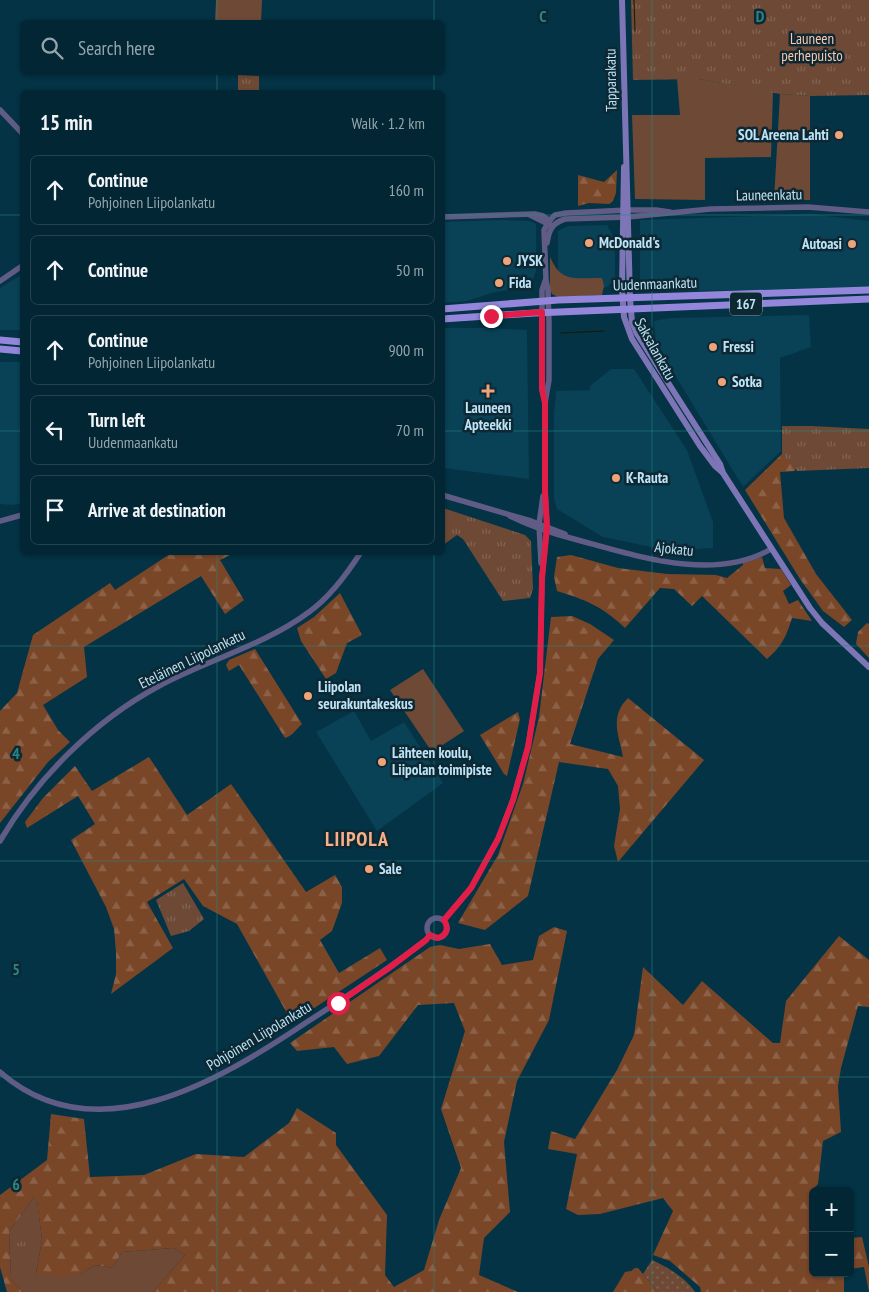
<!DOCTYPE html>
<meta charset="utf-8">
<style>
body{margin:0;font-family:"PT Sans Narrow",sans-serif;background:#0c2e3c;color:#f1f3f6}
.controls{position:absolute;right:15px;bottom:15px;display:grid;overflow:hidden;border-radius:8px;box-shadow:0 1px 4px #0004}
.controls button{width:45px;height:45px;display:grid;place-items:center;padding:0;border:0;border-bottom:1px solid #23434f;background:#022634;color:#f1f3f6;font:25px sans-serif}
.stop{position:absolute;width:15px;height:15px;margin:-11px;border:4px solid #e11d48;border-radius:50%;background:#fff}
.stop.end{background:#e11d48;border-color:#fff;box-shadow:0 1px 5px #0008}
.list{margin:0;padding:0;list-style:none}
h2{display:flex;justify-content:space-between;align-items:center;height:65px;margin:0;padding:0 20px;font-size:21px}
h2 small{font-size:16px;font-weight:400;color:#96a5ac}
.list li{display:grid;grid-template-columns:32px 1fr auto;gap:15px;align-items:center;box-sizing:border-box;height:70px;margin:0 10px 10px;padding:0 10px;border:1px solid #23434f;border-radius:8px}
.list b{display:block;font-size:19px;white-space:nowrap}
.list p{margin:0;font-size:16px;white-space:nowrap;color:#96a5ac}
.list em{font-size:16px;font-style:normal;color:#96a5ac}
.icon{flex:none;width:28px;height:28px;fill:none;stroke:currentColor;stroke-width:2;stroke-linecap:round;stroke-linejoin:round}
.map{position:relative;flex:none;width:869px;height:1292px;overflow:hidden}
.search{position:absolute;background:#022634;box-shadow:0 1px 4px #0004;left:20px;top:20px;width:425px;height:55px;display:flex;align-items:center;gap:12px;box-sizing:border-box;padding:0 18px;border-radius:8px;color:#96a5ac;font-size:19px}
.panel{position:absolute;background:#022634;box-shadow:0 1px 4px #0004;left:20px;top:90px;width:425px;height:465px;border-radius:8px}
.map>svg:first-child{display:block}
.built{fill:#094156}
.grass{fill:#6e4a36}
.forest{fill:url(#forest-firs)}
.park{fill:url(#park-tufts)}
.garden{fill:url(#garden-dots)}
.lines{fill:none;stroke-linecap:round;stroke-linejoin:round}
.stream{stroke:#191800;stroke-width:1}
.tertiary{stroke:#615c85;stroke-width:5.5}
.secondary{stroke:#7e75b6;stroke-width:6}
.primary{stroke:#9487db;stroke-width:7}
.route{stroke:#e11d48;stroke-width:6}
.grid{fill:none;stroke:#298682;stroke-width:1;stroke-opacity:0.55}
.poi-dot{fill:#efa378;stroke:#0e2833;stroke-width:2}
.labels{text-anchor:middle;stroke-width:5;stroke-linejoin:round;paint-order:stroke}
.shield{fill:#0e2833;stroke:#88abbc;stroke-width:1}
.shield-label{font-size:14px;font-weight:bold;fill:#bde3f6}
.park-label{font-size:15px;fill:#fac8ac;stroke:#0e2833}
.street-label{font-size:15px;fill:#bde3f6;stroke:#0e2833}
.poi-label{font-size:15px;font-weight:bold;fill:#bde3f6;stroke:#0e2833;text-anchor:start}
.district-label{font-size:20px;font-weight:bold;letter-spacing:1px;fill:#f8b088;stroke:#0e2833}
.grid-label{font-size:16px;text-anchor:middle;font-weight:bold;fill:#298682;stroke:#0e2833;stroke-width:5;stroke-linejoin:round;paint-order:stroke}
</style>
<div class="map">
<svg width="869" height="1292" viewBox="0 0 869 1292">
<defs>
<pattern id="forest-firs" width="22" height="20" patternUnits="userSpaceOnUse" patternTransform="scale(1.25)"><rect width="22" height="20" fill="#7a4628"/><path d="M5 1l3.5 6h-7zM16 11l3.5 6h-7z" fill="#8b6148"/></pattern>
<pattern id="park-tufts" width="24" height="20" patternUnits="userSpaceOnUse" patternTransform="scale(1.25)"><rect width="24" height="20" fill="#6e4a36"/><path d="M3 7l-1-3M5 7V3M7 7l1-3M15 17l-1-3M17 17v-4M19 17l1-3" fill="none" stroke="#816454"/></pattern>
<pattern id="garden-dots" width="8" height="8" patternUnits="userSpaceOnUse" patternTransform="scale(1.25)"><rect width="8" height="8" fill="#6e4a36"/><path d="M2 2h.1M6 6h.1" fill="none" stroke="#816454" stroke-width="1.8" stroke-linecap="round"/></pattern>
</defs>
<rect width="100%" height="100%" fill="#033345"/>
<g class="built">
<polygon points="811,214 869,221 869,288 833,290 646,291 640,282 640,220"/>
<polygon points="502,220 529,221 535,223 536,226 536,271 533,279 529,286 492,293 467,301 443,303 443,222"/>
<polygon points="607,225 615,240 615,281 600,291 558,287 558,231 568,226"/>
<polygon points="22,274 22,330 0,330 0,288"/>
<polygon points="809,315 811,347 780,358 781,451 743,487 656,344 654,321 669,318"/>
<polygon points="443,328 487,328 527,330 529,479 443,468"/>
<polygon points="0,362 22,362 22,503 13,505 0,504"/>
<polygon points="611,369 634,369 687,450 713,522 713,548 670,551 603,537 557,509 554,499 554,415 556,391 590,390 590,386"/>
<polygon points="354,711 371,741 404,722 443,783 377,831 316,732"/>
</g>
<g class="grass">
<polygon points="216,0 262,0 261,22 215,22"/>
<polygon points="677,79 699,79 773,92 771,157 705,158 705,200 635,199 632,115 680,115"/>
<polygon points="780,94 810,96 810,200 774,200"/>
<path d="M550,257C552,261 554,265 556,268C567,283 586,277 602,278L604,286L602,295L558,297L552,294L550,290Z"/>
<polygon points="423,669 464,731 432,752 390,690"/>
<polygon points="33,1198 37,1200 42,1240 36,1274 81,1274 95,1265 113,1268 122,1252 173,1248 185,1255 153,1292 23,1292 11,1279 9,1232"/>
</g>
<g class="forest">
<polygon points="617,170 616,193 613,201 609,204 589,203 578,206 578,175 604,182"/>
<polygon points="782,454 795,467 795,471 780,472 784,518 816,574 852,620 844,627 823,611 800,579 745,490"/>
<polygon points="173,552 234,553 220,560 244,600 225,614 201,576 84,647 87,677 43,705 58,730 70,742 48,762 0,823 0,711 17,693 33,635 110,583 115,590"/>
<path d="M571,555L618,568L667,574L716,575L727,578L743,565V563L762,557L765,568L781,569L791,585L783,591L789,604L798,600L812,621L792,618C786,637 782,646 767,659L702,596L692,606L674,589L660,588L625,628C602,606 586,600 557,591L554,577L557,557Z"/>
<polygon points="340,593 362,635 347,643 336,673 326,679 301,641 297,628 314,617"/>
<path d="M572,616L590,624L614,640L598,659L570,744L623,757C619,735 609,717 628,698L704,760L618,862L614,846L620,809L618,786L608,769L559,762L528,896L485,930L458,923L498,855L523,784L539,717L551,617Z"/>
<polygon points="867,623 869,624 869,658 856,644 858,632"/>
<path d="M255,649L302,724C296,729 294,735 285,738L239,665L229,671L226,665L229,660Z"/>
<polygon points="518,712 520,719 507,776 504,774 480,735"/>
<polygon points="149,757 187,815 231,784 306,892 335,875 342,887 342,903 332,931 320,940 339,973 380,948 387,960 290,1024 288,1015 237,924 203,906 184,879 147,902 173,948 111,994 116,974 116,952 114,929 106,907 71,840 95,824 78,796 27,828 25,822 43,798 75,766 92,791"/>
<polygon points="554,927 567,931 549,1020 517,1081 504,1142 510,1212 484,1238 479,1275 518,1292 153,1292 185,1255 173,1248 122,1252 113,1268 95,1265 81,1274 62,1277 36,1274 42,1240 37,1201 33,1198 9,1232 11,1279 23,1292 7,1292 0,1267 0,1195 47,1160 51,1114 84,1119 90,1177 144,1175 196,1154 244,1157 289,1123 297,1108 336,1133 336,1145 387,1215 385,1275 394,1287 424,1270 439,1220 461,1168 441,1109 465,1031 454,1003 418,1005 379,1056 347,1064 334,1047 297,1051 290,1043 430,947 440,945 459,949 490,944 502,965 533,960 539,936"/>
<polygon points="839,936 869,960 869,1007 858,1006 841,1068 838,1086 841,1132 823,1141 818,1184 815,1187 814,1191 813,1191 813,1273 844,1273 844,1292 701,1292 700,1287 670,1261 653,1255 673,1211 663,1198 600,1214 578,1215 566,1209 577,1154 548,1149 551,1131 575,1139 617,1070 634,1035 643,967 683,1005 702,981 773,1043 780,1043 786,1001"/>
<polygon points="862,1237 869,1267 869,1292 864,1267 850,1269 850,1238"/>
<polygon points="635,1268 638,1268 658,1292 613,1292 625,1272 631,1271"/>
</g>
<g class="park">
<polygon points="631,0 869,0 869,95 810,96 780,94 699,79 633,80"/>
<polygon points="238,75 259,76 259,92 238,92"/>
<polygon points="782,426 811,426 869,429 869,468 797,471 782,454"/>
<polygon points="443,508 525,535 531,541 533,589 530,598 503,601 463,539 457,535 443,545"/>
<polygon points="183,883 204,919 189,931 171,936 156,900"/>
<polygon points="29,1236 36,1249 20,1258 13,1246"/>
</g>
<path class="garden" d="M652,1260C667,1267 685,1277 695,1292H658L643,1274Z"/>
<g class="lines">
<g class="stream">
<polyline points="634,0 635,31"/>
<polyline points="561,333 604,331"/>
</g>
<g class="tertiary">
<polyline points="0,110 22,133"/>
<polyline points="530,215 550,225"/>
<polyline points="442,217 535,214 543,216 550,221"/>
<path d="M547,243C549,230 552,223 565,219L628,217L711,209L808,207L869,212"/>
<polyline points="0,281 22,266"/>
<polyline points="544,399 542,389 542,290 545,281"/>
<polyline points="442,495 531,521 565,534"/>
<path d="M510,516C532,527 551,533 574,539C634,555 713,583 771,549"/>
<polyline points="0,521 22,515"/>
<polyline points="541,563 539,524 543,496"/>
<polyline points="542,578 547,527 545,491 545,403 549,380 549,322 548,290 546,280 544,230 550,220 555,215 566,213 628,210 656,210 670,212"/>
<path d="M0,841C37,778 94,721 159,686C207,660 265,645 309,612C330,597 347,574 361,552"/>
<circle cx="437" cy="928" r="10"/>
<polyline points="444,920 471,888 498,839 513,800 528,747 540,673 542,575"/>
<path d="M0,1072C96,1156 220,1080 307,1022C348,996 388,969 426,940L430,935"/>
</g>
<g class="secondary">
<polyline points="622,0 630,299 632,322 637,334 720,464 723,473 810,608 822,623 869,667"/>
<polyline points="624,167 622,290 624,317 632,339 700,446 715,466 722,472"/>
</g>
<g class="primary">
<polyline points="442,309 558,300 869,290"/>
<polyline points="442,319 535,313 869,299"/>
<polyline points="0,340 22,342"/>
<polyline points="0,349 22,351"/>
</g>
</g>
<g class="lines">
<path class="route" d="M338,1003L389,968L426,940L430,935L438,938C447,935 449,928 444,920L471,888L498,839L513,800L528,747L540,673L542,578L547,527L545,491V403L542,389V312L491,316"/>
</g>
<path class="grid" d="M217,0V22M434,0V22M652,0V1292M217,72V92M434,72V92M0,215H22M442,215H869M0,431H22M442,431H869M217,552V1292M434,552V1292M0,646H869M0,861H869M0,1077H869"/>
<g class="poi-dot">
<circle cx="839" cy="135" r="5"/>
<circle cx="589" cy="243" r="5"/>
<circle cx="852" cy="244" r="5"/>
<circle cx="507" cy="261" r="5"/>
<circle cx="499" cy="283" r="5"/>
<circle cx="713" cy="347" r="5"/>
<circle cx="722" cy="382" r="5"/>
<path d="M485.5 383.5h5v5h5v5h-5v5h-5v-5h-5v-5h5z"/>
<circle cx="616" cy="478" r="5"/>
<circle cx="308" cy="696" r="5"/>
<circle cx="382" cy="762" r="5"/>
<circle cx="369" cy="869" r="5"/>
</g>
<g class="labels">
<rect class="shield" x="730" y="292.5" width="32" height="23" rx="4"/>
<g class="shield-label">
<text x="746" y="309">167</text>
</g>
<g class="park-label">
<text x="812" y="44">Launeen<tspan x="812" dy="17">perhepuisto</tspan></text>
</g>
<g class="street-label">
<text transform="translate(611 80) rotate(-91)" y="5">Tapparakatu</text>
<text transform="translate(769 195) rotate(-1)" y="5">Launeenkatu</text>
<text transform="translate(655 284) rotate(-2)" y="5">Uudenmaankatu</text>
<text transform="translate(655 349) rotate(61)" y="5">Saksalankatu</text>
<text transform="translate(674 549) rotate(6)" y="5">Ajokatu</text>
<text transform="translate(192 659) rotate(-26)" y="5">Eteläinen Liipolankatu</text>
<text transform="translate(259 1036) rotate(-31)" y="5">Pohjoinen Liipolankatu</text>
</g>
<g class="poi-label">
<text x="829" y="140" text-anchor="end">SOL Areena Lahti</text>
<text x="599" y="248">McDonald's</text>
<text x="842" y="249" text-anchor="end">Autoasi</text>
<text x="517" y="266">JYSK</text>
<text x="509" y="288">Fida</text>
<text x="723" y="352">Fressi</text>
<text x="732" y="387">Sotka</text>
<text x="488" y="413" text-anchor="middle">Launeen<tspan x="488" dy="17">Apteekki</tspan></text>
<text x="626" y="483">K-Rauta</text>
<text x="318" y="692">Liipolan<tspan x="318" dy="17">seurakuntakeskus</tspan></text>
<text x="392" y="758">Lähteen koulu,<tspan x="392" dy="17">Liipolan toimipiste</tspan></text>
<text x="379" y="874">Sale</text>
</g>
<g class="district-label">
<text x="357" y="846">LIIPOLA</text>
</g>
</g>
<g class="grid-label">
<text x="543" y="22">C</text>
<text x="760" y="22">D</text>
<text x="16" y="759">4</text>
<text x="16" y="975">5</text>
<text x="16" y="1190">6</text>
</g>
</svg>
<div class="controls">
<button>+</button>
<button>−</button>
</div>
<div class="stop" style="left:338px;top:1003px"></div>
<div class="stop end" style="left:491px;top:316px"></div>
<div class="search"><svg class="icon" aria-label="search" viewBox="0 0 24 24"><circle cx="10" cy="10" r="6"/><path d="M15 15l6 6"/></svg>Search here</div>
<section class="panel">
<h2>15 min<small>Walk · 1.2 km</small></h2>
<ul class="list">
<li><svg class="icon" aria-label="ahead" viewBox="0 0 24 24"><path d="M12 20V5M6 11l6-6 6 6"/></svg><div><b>Continue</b><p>Pohjoinen Liipolankatu</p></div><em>160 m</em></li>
<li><svg class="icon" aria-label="ahead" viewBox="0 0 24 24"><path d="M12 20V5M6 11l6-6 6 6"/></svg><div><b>Continue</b></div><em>50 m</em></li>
<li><svg class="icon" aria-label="ahead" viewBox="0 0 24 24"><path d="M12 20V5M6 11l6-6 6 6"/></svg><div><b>Continue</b><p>Pohjoinen Liipolankatu</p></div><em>900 m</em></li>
<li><svg class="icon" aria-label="left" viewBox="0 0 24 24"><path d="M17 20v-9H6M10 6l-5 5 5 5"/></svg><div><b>Turn left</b><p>Uudenmaankatu</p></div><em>70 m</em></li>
<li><svg class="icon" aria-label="arrive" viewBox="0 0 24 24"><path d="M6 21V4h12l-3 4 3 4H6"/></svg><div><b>Arrive at destination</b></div></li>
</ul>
</section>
</div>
